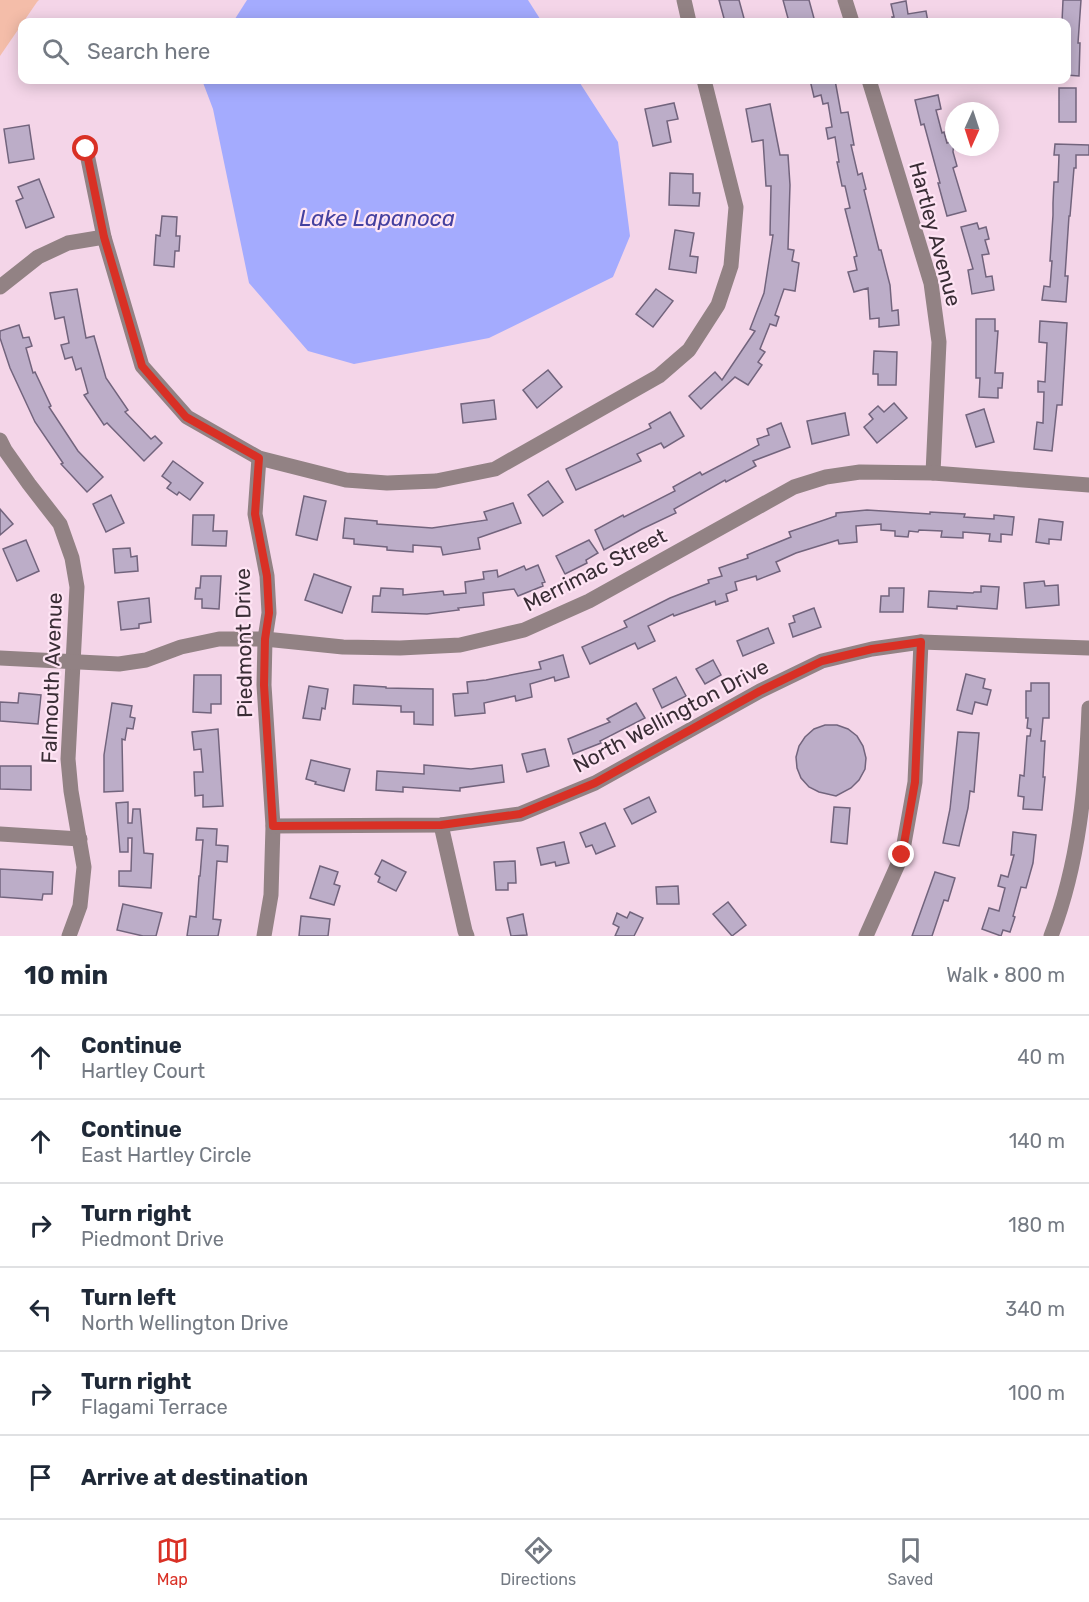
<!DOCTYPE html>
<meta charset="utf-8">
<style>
body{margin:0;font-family:Rubik,sans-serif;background:#f6f6f7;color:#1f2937}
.compass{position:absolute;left:945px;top:102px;width:54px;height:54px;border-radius:50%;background:#fff;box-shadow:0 3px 15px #0003;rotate:183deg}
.stop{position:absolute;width:18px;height:18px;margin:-14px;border:4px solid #d93025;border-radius:50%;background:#fff}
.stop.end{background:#d93025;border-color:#fff;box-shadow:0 2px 6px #0008}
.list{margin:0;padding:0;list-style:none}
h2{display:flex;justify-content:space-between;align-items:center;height:78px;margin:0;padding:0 24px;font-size:26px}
h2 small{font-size:20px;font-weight:400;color:#747a83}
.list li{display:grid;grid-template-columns:39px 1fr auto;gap:18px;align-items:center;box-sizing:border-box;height:84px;padding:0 24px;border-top:2px solid #e0e1e3}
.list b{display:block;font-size:22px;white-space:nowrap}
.list p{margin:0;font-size:20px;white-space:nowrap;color:#747a83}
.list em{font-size:20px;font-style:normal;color:#747a83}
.icon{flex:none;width:33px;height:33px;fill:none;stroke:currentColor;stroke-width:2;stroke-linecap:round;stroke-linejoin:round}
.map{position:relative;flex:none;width:1089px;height:936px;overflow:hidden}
.search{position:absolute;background:#fff;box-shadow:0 3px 15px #0003;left:18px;right:18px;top:18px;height:66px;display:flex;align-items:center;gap:15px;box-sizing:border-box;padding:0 21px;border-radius:12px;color:#747a83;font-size:22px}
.sheet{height:582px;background:#fff}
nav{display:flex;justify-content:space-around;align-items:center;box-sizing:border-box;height:84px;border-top:2px solid #e0e1e3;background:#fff;font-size:16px;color:#747a83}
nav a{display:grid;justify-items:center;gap:3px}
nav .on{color:#d93025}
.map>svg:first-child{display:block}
.green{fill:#f4bda9}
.water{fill:#a4abfe}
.building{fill:#bcadc8;stroke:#72647d;stroke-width:1.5}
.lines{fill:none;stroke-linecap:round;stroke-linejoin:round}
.minor{stroke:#928284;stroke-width:15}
.route{stroke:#d93025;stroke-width:8}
.labels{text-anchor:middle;stroke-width:4.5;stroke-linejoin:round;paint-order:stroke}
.street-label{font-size:21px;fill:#392d35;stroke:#fee4f4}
.water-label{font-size:22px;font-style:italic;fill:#44409f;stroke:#fee4f4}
</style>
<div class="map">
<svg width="1089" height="936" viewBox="0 0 1089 936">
<rect width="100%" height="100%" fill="#f4d5e8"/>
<polygon class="green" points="0,0 39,0 37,2 0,56"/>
<g class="water">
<polygon points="247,0 528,0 542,22 233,22"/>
<polygon points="202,80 578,80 618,142 630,236 613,277 489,338 354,364 308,351 249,283 213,109"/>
</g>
<g class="building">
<polygon points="719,0 739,0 745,22 725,22"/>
<polygon points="783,0 809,0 815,22 789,22"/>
<polygon points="1063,0 1081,0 1078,43 1080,43 1079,76 1066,75 1066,22 1062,22"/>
<polygon points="906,1 908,14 926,11 928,22 893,22 892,17 894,17 891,4"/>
<polygon points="810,80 835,80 841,113 848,112 854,145 851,145 858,175 862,173 866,189 864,190 879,250 881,250 890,285 892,311 898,310 899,325 879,327 879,318 870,319 868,288 854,292 848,272 857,270 854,257 857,256 845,209 850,208 845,186 842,186 837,162 839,162 835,137 828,139 826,128 832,127 828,103 823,104 821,95 814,97"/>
<rect x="1059" y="88" width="17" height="34"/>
<polygon points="938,95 941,109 936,110 942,133 944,132 947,143 954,141 953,152 957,166 953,168 966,211 947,216 938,183 940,183 924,124 921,125 915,100"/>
<polygon points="674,103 678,119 667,121 671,142 653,146 645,109"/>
<polygon points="770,104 780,155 788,155 790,185 788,249 794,250 792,261 799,263 795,291 784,289 775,315 779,317 776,326 770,324 760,349 765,352 758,362 762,365 748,385 735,377 701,409 689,396 715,372 722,380 755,331 750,329 764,293 773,235 770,235 771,186 766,186 763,140 752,142 746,109"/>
<polygon points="29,125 34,159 9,163 4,129"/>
<polygon points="1055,144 1089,145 1089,155 1076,155 1076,168 1074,168 1070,216 1069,216 1065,276 1068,276 1066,302 1042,300 1044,286 1050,287 1052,261 1050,261 1053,215 1053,203 1054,182 1058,182 1059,155 1054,155"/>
<polygon points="670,173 693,174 693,193 700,193 699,206 669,205"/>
<polygon points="39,179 54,217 26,228 16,201 23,198 18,187"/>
<polygon points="162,216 177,217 176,236 180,236 179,251 175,251 174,267 154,265 156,235 160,236"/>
<polygon points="977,223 979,229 986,227 989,239 985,240 989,254 982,255 986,277 992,276 994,290 972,294 968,270 973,269 961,227"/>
<polygon points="675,230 694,233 690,256 698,257 696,273 669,269"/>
<polygon points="77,289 86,338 94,336 106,378 128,410 125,412 151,439 155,436 162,443 144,461 107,423 104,425 84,395 88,393 81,368 76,370 72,357 65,359 61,345 69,343 64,317 55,319 50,293"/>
<polygon points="656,289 673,301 653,327 636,314"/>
<polygon points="976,319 995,319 995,331 998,331 995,373 1003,373 1002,388 998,388 998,398 979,397 980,378 976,378"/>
<polygon points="1040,321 1067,323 1062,405 1057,405 1052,451 1034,449 1037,422 1043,423 1044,392 1038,392 1038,381 1045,382 1047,343 1039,342"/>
<polygon points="19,325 23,338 29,337 32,346 26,348 33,373 35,372 51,406 49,407 78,451 103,477 87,492 61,464 63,463 35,422 10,368 0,338 0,331"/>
<polygon points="874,351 897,352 896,385 878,385 878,374 873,374"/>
<polygon points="548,370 562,387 537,408 523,390"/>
<polygon points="494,400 496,419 463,423 461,404"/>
<polygon points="894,403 907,418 877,443 864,427 873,419 869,414 878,406 884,412"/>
<polygon points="984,409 994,442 976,447 966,415"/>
<polygon points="670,412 684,436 664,448 661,443 637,454 641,461 576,490 566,469 651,428 649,424"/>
<polygon points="845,413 849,435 812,444 807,421"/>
<polygon points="781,423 790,447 753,461 756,466 726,482 725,480 674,509 676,513 642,529 604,550 595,530 623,515 624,517 675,491 673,487 700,472 702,475 759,445 757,439 769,435 767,429"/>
<polygon points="173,461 203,483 190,500 179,492 177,495 167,488 171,483 162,476"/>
<polygon points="548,481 563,502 543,516 528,495"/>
<polygon points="111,495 124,523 106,532 93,504"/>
<polygon points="304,496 326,501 317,540 296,535"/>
<polygon points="513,503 521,523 478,538 480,549 443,555 441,547 413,545 413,552 387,550 387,547 354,544 354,539 343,538 345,518 377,521 377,524 432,528 487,520 484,512"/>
<polygon points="0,509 13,524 0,535"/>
<polygon points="867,510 930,514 930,512 965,514 964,517 994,519 994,515 1014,517 1012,535 1001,534 1001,542 989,541 990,534 963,532 963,538 941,537 942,531 919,530 918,532 909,531 908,537 895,536 895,531 881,530 881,524 856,526 857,542 839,544 838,540 796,553 776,562 780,571 757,580 756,576 735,582 737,590 726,594 728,601 716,605 715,601 674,616 673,614 648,626 655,641 638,649 635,643 590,664 582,647 627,627 624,621 670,598 709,583 708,580 722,576 719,568 748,558 747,555 791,537 789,532 836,516 836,513"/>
<polygon points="193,515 214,515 213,531 227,531 226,546 192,545"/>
<polygon points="1039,519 1063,522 1061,540 1049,539 1049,544 1036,542"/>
<polygon points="26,540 39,571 17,581 3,549"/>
<polygon points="589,540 598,553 586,560 587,563 565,574 556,556"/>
<polygon points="130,548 131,557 137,556 138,571 115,573 113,549"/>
<polygon points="538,565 545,582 542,583 543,586 518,596 514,589 483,593 484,605 458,608 459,610 427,614 372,612 373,596 380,596 381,588 403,589 403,595 443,591 444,595 466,593 465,582 484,579 483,572 497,570 498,577 524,566 526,570"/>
<polygon points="314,574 351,587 342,613 305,600"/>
<polygon points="201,576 221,576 219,609 202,608 202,599 195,599 196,588 200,588"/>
<polygon points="1044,581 1045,586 1058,585 1059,605 1026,608 1024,583"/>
<polygon points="981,586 999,587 997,609 957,606 957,609 928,607 929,591 973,593 974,592 981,592"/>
<polygon points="889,588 904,588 903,612 880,612 881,596 889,596"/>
<polygon points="149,598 151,622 139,624 139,628 121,630 118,602"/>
<polygon points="814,608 821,627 793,637 789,624 795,622 793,616"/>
<polygon points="768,628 774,643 743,656 737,641"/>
<polygon points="563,655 569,677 555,681 554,677 530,684 532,697 516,701 515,696 484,703 485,713 455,716 453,694 468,693 467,682 486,680 541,669 539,662"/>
<polygon points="713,660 721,675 705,684 696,669"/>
<polygon points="966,674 985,679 983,688 991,690 987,705 975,702 972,714 957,710"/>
<polygon points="194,675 221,675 221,704 211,704 211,713 193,712"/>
<polygon points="676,677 686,696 662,708 653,689"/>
<polygon points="1031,683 1049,683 1049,718 1043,718 1041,741 1045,741 1043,777 1045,777 1042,810 1023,809 1024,797 1018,796 1020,775 1024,776 1027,736 1030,736 1031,729 1027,728 1028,718 1026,718 1026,691 1031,691"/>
<polygon points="354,685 386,687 386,688 433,689 433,725 414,724 414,712 401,712 401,706 353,704"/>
<polygon points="309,686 328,689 325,709 322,708 320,720 303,718"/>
<polygon points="19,693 41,695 38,724 0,721 0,702 18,703"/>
<polygon points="112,703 132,706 130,717 135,718 133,729 127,728 125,740 122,739 123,791 104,792 104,755"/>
<polygon points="636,703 645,718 600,741 601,743 573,754 568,739 610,722 607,719"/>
<polygon points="825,725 837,725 848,729 857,736 863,746 866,758 865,769 859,780 851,788 836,796 819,792 809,787 801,778 797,768 796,757 799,746 805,737 814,729"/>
<polygon points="218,729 223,806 203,807 203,795 195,796 194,772 203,772 201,749 194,750 192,732"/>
<polygon points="958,732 979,733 974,792 970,791 968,808 959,846 943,843 950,809"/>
<polygon points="545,749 549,766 527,772 522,754"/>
<polygon points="311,760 350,769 344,791 315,784 316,782 306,779"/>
<polygon points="424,765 471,769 502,765 504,782 460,788 460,791 403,787 403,792 376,790 377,771 424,774"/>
<polygon points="0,766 31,766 31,790 0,789"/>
<polygon points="649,797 656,812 632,824 624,809"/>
<polygon points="128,802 128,823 132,823 133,809 140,809 144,853 153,854 151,888 119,886 119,871 131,871 132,838 128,838 128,852 120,852 116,803"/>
<polygon points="834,807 850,808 847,844 831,842"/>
<polygon points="605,823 615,846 596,854 592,845 586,847 580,833"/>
<polygon points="197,828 217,829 216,845 228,846 227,862 217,861 213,919 221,920 218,936 187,936 190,916 196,917 199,876 200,876 203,840 196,840"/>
<polygon points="1013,832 1036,835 1033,863 1026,888 1021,887 1013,916 1015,917 1010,932 1003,930 1001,936 982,929 989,908 999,911 1005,888 998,886 1001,875 1008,877 1014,855 1011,855"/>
<polygon points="564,842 569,863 556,866 555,862 541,865 537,848"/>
<polygon points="382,860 406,872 396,891 378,882 380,877 375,874"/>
<polygon points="515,861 516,883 508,883 508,890 496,890 494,862"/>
<polygon points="320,866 338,872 334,884 340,886 334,905 310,898"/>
<polygon points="0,869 53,872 52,894 43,894 42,900 0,897"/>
<polygon points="935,872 955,878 948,901 944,900 932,936 912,936"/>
<polygon points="678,886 679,904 657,904 656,887"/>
<polygon points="728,902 746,925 732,936 713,914"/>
<polygon points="123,904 162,913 156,936 143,936 117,930"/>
<polygon points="630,912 643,918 634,936 615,936 619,927 613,924 617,913 627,918"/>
<polygon points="523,914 527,935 511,936 507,918"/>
<polygon points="301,916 330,919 328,936 299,936"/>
</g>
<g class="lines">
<g class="minor">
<polyline points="684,0 689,22"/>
<polyline points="845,0 852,22"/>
<polyline points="869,80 931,283 939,342 933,473"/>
<polyline points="86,149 104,237 142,366 187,417 259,458 346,480 387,483 436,481 495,469 659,376 689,350 718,305 731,266 736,207 704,80"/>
<polyline points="0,287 38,257 68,243 104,237"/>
<polyline points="0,440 5,450 29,484 60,524 72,558 77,587 68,759 71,791 84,867 80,906 69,936"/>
<polyline points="259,458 255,514 267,576 269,613 265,639 264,685 273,826 271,895 264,936"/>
<polyline points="0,658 119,664 146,660 181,647 219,639 265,639 343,647 400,648 460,645 524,630 589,601 794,487 826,477 860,472 933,473 1089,485"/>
<polyline points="441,825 465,931 467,936"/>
<polyline points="273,826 441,825 520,814 595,783 760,691 822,661 872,649 921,642 1089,648"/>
<polyline points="0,834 80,839"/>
<polyline points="866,936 902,855 915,782 921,642"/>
<path d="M1051,936C1079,864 1086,785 1089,708"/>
</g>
</g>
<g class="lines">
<polyline class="route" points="86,149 104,237 142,366 186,417 259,458 255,514 267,576 269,613 265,639 264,685 273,826 441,825 520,814 595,783 760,691 822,661 872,649 921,642 915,782 902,855"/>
</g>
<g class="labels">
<g class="street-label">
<text transform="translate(935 234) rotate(75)" y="7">Hartley Avenue</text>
<text transform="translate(595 570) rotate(-27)" y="7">Merrimac Street</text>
<text transform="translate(244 643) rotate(-91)" y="7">Piedmont Drive</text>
<text transform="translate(52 678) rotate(-88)" y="7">Falmouth Avenue</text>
<text transform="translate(671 716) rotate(-28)" y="7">North Wellington Drive</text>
</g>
<g class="water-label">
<text x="377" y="226">Lake Lapanoca</text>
</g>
</g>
</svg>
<svg class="compass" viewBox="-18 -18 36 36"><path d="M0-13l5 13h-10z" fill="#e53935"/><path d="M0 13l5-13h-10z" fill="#747a83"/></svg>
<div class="stop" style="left:86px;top:149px"></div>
<div class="stop end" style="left:902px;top:855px"></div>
<div class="search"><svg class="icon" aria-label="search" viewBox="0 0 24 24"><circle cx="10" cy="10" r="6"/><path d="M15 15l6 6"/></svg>Search here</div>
</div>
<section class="sheet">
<h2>10 min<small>Walk · 800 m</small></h2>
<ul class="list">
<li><svg class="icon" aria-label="ahead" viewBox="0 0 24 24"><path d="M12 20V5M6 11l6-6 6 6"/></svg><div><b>Continue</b><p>Hartley Court</p></div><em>40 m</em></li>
<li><svg class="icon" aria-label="ahead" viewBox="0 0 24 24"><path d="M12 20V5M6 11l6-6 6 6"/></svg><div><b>Continue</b><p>East Hartley Circle</p></div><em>140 m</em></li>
<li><svg class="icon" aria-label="right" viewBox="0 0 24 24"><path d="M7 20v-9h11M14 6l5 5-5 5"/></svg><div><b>Turn right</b><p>Piedmont Drive</p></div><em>180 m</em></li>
<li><svg class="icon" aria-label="left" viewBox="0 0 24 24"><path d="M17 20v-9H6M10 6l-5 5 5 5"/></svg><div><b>Turn left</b><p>North Wellington Drive</p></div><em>340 m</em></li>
<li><svg class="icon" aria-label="right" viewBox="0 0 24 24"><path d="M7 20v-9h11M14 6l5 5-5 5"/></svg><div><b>Turn right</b><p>Flagami Terrace</p></div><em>100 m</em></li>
<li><svg class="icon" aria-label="arrive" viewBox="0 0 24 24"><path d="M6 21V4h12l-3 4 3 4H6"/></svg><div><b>Arrive at destination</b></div></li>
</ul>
</section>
<nav>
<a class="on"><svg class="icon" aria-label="map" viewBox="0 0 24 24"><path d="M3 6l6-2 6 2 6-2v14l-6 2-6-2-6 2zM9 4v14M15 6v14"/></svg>Map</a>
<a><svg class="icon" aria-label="directions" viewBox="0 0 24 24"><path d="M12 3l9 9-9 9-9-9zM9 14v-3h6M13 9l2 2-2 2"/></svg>Directions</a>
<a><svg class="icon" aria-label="saved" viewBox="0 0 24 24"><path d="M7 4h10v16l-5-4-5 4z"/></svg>Saved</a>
</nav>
